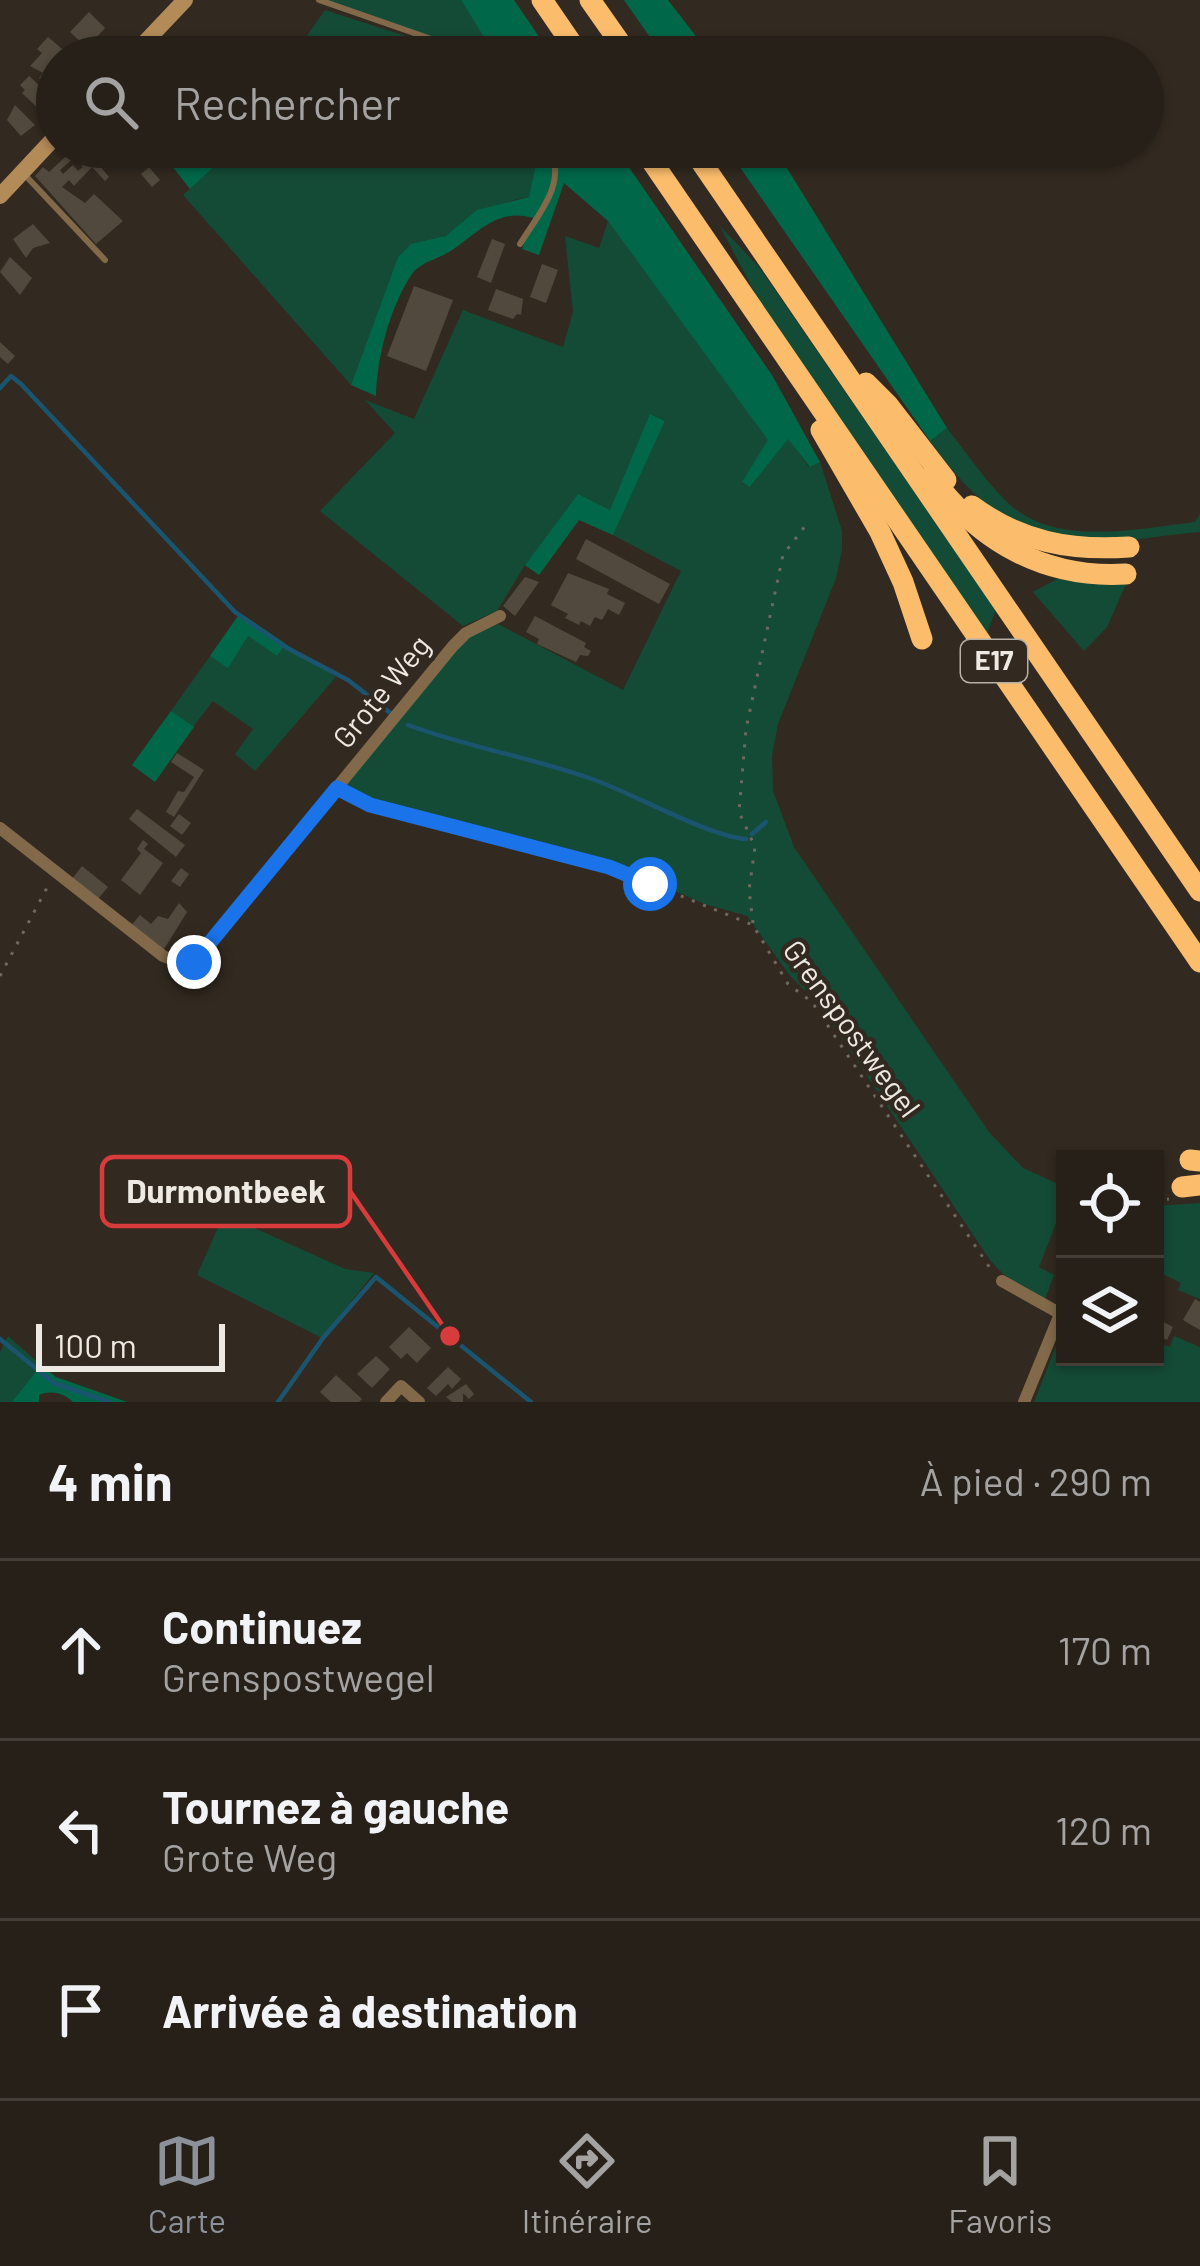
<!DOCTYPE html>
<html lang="fr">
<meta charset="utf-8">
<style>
body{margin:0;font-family:Barlow,sans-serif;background:#322d25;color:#f1f3f6}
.controls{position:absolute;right:36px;bottom:36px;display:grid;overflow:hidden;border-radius:0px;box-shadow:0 3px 9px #0004}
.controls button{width:108px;height:108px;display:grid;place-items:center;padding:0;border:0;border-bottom:3px solid #423e37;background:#262018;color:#f1f3f6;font:60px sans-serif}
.scale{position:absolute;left:36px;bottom:30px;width:189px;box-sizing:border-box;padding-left:12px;border:6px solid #eee9e2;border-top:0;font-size:33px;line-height:42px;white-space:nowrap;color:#eee9e2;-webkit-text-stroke:9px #322a20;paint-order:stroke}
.stop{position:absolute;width:36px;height:36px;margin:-27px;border:9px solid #1a73e8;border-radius:50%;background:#fff}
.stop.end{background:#1a73e8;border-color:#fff;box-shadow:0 3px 12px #0008}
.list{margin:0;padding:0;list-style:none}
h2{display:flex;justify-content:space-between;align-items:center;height:156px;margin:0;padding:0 48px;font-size:51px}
h2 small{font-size:39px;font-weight:400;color:#a4a3a2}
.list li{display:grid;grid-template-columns:78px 1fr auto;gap:36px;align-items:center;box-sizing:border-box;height:180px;padding:0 48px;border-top:3px solid #423e37}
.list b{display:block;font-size:45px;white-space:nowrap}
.list p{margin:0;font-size:39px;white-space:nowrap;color:#a4a3a2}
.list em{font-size:39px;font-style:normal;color:#a4a3a2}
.icon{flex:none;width:66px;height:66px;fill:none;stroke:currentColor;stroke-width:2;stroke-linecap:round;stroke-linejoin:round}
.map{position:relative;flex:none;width:1200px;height:1402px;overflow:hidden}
.search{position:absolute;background:#262018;box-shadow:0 3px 9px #0004;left:36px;right:36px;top:36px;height:132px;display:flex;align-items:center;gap:30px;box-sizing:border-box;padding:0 42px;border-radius:66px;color:#a4a3a2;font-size:45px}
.sheet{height:696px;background:#262018}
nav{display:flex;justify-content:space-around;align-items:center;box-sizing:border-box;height:168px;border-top:3px solid #423e37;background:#262018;font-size:33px;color:#a4a3a2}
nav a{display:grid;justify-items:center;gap:6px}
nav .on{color:#8c9099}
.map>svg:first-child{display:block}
.green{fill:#144b36}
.forest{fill:#006849}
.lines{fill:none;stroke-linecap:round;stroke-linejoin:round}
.stream{stroke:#1b546f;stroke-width:4.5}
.building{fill:#51493d;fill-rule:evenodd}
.path{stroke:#706960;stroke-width:3;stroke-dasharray:3 9;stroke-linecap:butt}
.lane{stroke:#82694a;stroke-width:6}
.street{stroke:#82694a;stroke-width:12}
.secondary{stroke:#b38b59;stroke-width:16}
.highway{stroke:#fbbd6c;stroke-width:21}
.route{stroke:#1a73e8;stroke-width:15}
.labels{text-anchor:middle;stroke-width:9;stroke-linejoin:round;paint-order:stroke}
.shield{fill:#322a20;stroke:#b6b0a8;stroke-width:3}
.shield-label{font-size:27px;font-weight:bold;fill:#eee9e2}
.street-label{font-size:30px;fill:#eee9e2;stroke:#322a20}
.leader{fill:none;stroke:#d83b3b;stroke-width:4.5}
.callout-dot{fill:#d83b3b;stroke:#322a20;stroke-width:4.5}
.callout{fill:#322a20;stroke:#d83b3b;stroke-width:4.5}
.callout-label{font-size:33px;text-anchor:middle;font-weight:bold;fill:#eee9e2}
</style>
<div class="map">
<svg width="1200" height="1402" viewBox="0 0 1200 1402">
<rect width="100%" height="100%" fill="#322a20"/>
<g class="green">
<polygon points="325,0 461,0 496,57 489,57"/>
<polygon points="325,10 458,53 469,57 292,57"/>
<path d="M247,147H531L537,158L529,197C491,202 474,224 441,238C421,246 415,241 398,257L351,385L183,195L217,164Z"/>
<polygon points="608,221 769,440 742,483 751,486 788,438 809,467 820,462 842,531 842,550 836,578 778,724 772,756 773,791 794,847 989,1132 1023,1168 1065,1187 1065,1214 1060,1213 1039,1267 1054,1275 1045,1299 1004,1275 990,1260 819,1004 791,977 747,916 705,904 622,868 364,799 340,787 463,638 498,624 623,690 681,571 613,535 665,421 651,414 610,510 578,494 525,565 497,611 463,626 320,511 395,433 365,400 414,419 463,310 563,347 573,312 565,236 599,248"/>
<polygon points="720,226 759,267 996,610 985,638 759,301"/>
<path d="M947,428C966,452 984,479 1006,501C1053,548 1136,529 1195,522L1200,514V532C1158,535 1112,546 1070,542C1009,535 963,488 930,441Z"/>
<polygon points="1057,579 1127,582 1107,627 1084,651 1033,592"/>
<polygon points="248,636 277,656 286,644 336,677 255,771 235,754 253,729 213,701 193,727 171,711 210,656 228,667"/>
<polygon points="1200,1203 1200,1299 1178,1290 1181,1283 1155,1270 1155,1206"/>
<polygon points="224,1214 345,1269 374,1273 322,1338 197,1275"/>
<polygon points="1065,1323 1065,1357 1155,1357 1155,1342 1170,1347 1174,1336 1200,1347 1200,1402 1034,1402"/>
<polygon points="8,1336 41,1365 12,1402 0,1402 0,1352"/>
</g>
<g class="forest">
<polygon points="461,0 514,0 553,57 496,57"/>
<polygon points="624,0 668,0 712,57 664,57"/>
<polygon points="157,147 204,147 217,164 190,189"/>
<path d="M531,147H615L772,375L820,462L810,467L788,439L750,487L742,482L768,440L608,221L564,183L539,255L522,249L533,218C497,207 477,234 449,252C436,260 419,262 410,277C389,310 377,358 376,396L351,385L398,257L411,244L446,236L477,210L529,197L537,158Z"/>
<polygon points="726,147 774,147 947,428 930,441"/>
<polygon points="650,414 665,421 613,535 579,520 539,575 525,565 578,494 610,510"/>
<polygon points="240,613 286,644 277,656 248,636 228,668 210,656"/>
<polygon points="171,711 194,727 155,782 132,765"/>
<path d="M41,1365L56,1377L127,1402H73C64,1393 51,1390 39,1395V1402H12Z"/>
</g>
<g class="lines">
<g class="stream">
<polyline points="0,388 11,376 21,384 235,612 289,649 348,680 393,715"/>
<path d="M408,725C467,747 529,757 589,778C631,792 707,836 746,839"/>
<polyline points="752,834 766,822"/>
<polyline points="0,1339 54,1383 109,1402"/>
<polyline points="278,1402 323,1338 376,1277 531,1402"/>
</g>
</g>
<g class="building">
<polygon points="89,12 105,28 87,48 70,32"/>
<polygon points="48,37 67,53 57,57 54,68 57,75 47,86 39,78 43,73 30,66 42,53 37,49"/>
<polygon points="29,76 55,100 43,113 22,93 25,90 20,85"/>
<polygon points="15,105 35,125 21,136 7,120"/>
<path d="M76,147H110L105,152L109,156L101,162L93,152L90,154L109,177L105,181L92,167L74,186L69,180L62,187L85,203L94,194L123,221L96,244L35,176L43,167L49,172ZM75,157L83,167L78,171L73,165L63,174L60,170Z"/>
<polygon points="149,167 160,180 152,187 141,174"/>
<polygon points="33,224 50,243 33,248 26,258 13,239"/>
<polygon points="492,239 505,244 491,283 477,277"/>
<polygon points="10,257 32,278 20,295 0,272"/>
<polygon points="542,264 558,270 546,303 530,297"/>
<polygon points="414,286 453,300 426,371 387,356"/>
<polygon points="496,289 523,299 521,315 517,314 513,319 488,310"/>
<polygon points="0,342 15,356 8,364 0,357"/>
<polygon points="586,539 670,584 659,604 576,559"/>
<polygon points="568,573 609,589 607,594 625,603 619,615 608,609 602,620 595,617 590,626 581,621 579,625 565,618 568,614 551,605"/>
<polygon points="525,577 539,582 515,616 503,606"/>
<polygon points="535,616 586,643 584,647 591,651 588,656 580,655 576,662 537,644 539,639 526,632"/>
<polygon points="177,753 204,770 174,817 166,812 178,791 184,792 194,777 171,762"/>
<polygon points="137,809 185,845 176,857 129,819"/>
<polygon points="179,814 191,823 182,835 170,826"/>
<polygon points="143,840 148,844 144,849 163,863 140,895 121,880 141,853 137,849"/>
<polygon points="82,866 108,887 98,899 72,879"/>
<polygon points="181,868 189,874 180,887 171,881"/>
<polygon points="179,903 187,912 163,951 130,927 140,915 151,924 158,916 168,919"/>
<polygon points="1195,1299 1200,1302 1200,1330 1183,1320"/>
<polygon points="1155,1318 1173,1327 1167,1340 1155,1334"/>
<polygon points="409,1327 431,1348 417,1363 407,1353 401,1359 389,1347"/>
<polygon points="376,1356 390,1369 372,1388 357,1374"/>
<polygon points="448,1367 461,1379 452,1389 448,1384 436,1396 427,1388"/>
<polygon points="336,1375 362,1399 359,1402 331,1402 320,1392"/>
<polygon points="466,1384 474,1394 469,1399 463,1393 463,1402 452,1402 446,1397"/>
</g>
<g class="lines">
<g class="path">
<polyline points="349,794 370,805 609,867 753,925 788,984 812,1002 992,1271"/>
<polyline points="753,923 749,890 755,847 739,812 746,729 783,555 809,521"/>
<polyline points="0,976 49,884"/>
<polyline points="1155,1200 1169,1199"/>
</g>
<g class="lane">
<polyline points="319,0 483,57"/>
<polyline points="25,175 105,260"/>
<path d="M520,244C539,213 568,183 549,147"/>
</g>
<g class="street">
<polyline points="0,828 163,956 186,965 194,962 453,646 466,633 500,616"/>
<polyline points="1002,1281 1061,1314"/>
<polyline points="386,1402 401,1386 419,1402"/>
<polyline points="1024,1402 1065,1302"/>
</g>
<g class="secondary">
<polyline points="131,57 185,0"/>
<polyline points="0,196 57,135"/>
</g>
<g class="highway">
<polyline points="542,0 581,57"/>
<polyline points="590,0 630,57"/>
<polyline points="642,147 1200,962"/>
<polyline points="691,147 1200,891"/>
<polyline points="866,383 888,405 946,480"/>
<polyline points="821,430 880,532 903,582 922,639"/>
<path d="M931,476C978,541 1044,579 1126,574"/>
<path d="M972,506C1021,542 1070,551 1129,547"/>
<polyline points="1190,1160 1200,1161"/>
<polyline points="1182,1187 1200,1185"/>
</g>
</g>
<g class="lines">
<polyline class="route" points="194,962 337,788 370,805 609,867 650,884"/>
</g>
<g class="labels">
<rect class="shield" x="961" y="640" width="66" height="42" rx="9"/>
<g class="shield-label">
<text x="994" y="670">E17</text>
</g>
<g class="street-label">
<text transform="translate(382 692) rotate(-51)" y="10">Grote Weg</text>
<text transform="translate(851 1029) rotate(54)" y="10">Grenspostwegel</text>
</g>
</g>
<path class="leader" d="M450 1336L350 1191"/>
<circle class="callout-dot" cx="450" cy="1336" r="12"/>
<rect class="callout" x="102" y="1157" width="248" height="69" rx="12"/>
<g class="callout-label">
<text x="226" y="1203">Durmontbeek</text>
</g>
</svg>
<div class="controls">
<button><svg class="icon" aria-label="locate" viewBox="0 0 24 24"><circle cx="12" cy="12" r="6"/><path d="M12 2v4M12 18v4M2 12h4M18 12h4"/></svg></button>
<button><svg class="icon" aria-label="layers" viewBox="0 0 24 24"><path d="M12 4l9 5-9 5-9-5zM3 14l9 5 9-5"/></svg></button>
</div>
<div class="scale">100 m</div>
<div class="stop" style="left:650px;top:884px"></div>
<div class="stop end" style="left:194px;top:962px"></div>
<div class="search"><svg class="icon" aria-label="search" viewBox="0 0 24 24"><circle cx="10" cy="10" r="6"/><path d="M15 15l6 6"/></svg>Rechercher</div>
</div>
<section class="sheet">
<h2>4 min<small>À pied · 290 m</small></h2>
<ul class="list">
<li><svg class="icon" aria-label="ahead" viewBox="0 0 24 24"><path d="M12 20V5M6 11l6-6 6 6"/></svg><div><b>Continuez</b><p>Grenspostwegel</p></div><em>170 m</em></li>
<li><svg class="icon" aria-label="left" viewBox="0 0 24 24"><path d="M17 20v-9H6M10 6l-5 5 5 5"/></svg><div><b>Tournez à gauche</b><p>Grote Weg</p></div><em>120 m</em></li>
<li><svg class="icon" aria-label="arrive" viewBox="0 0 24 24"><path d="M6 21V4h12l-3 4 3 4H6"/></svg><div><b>Arrivée à destination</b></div></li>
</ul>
</section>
<nav>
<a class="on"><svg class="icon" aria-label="map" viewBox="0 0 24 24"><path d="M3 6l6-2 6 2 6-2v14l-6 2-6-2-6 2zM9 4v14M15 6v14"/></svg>Carte</a>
<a><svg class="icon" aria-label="directions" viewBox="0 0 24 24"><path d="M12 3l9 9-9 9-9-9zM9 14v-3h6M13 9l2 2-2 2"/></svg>Itinéraire</a>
<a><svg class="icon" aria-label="saved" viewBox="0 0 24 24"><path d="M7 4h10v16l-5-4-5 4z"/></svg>Favoris</a>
</nav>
